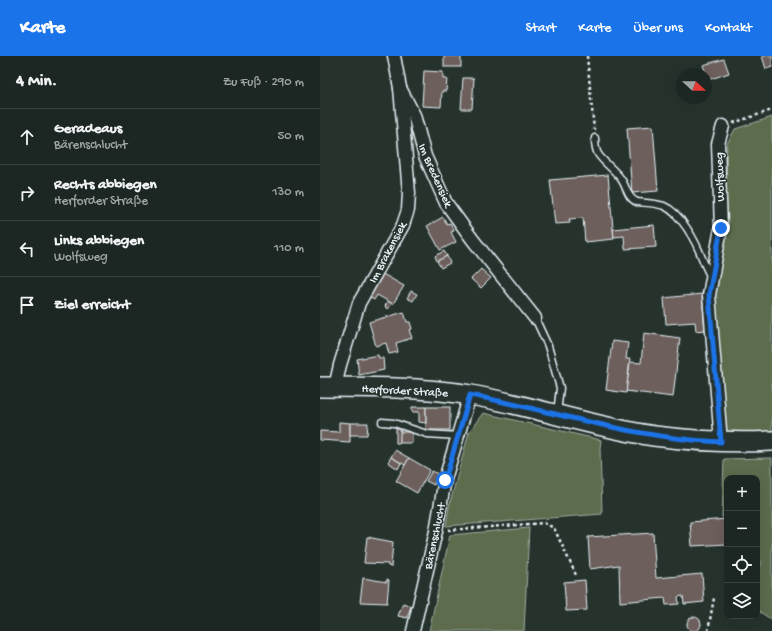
<!DOCTYPE html>
<html lang="de">
<meta charset="utf-8">
<style>
body{margin:0;font-family:"Gochi Hand",sans-serif;background:#29322f;color:#f1f3f6}
.controls{position:absolute;right:12px;bottom:12px;display:grid;overflow:hidden;border-radius:8px;box-shadow:0 4px 16px #0002}
.controls button{width:36px;height:36px;display:grid;place-items:center;padding:0;border:0;border-bottom:1px solid #3a4340;background:#1c2622;color:#f1f3f6;font:20px sans-serif}
.compass{position:absolute;left:356px;top:12px;width:36px;height:36px;border-radius:50%;background:#1c2622;box-shadow:0 4px 16px #0002;rotate:111deg}
.stop{position:absolute;width:12px;height:12px;margin:-9px;border:3px solid #1a73e8;border-radius:50%;background:#fff}
.stop.end{background:#1a73e8;border-color:#fff;box-shadow:0 1px 4px #0008}
.list{margin:0;padding:0;list-style:none}
h2{display:flex;justify-content:space-between;align-items:center;height:52px;margin:0;padding:0 16px;font-size:17px}
h2 small{font-size:13px;font-weight:400;color:#a0a5a5}
.list li{display:grid;grid-template-columns:26px 1fr auto;gap:12px;align-items:center;box-sizing:border-box;height:56px;padding:0 16px;border-top:1px solid #3a4340}
.list b{display:block;font-size:15px;white-space:nowrap}
.list p{margin:0;font-size:13px;white-space:nowrap;color:#a0a5a5}
.list em{font-size:13px;font-style:normal;color:#a0a5a5}
.icon{flex:none;width:22px;height:22px;fill:none;stroke:currentColor;stroke-width:2;stroke-linecap:round;stroke-linejoin:round}
.map{position:relative;flex:none;width:452px;height:575px;overflow:hidden}
header{display:flex;align-items:center;gap:24px;box-sizing:border-box;height:56px;padding:0 20px;background:#1a73e8;color:#fff}
header strong{font-size:19px}
nav{display:flex;gap:22px;margin-inline-start:auto;font-size:14px}
main{display:flex}
aside{flex:1;background:#1c2622}
.map>svg:first-child{display:block}
.green{fill:#5c6c4e;stroke:#a2aea3}
.building{fill:#6d615c;stroke:#e8f1f8}
.lines{fill:none;stroke-linecap:round;stroke-linejoin:round}
.service-casing{stroke:#e8f1f8;stroke-width:9}
.minor-casing{stroke:#e8f1f8;stroke-width:15}
.primary-casing{stroke:#e8f1f8;stroke-width:22}
.path{stroke:#e8f1f8;stroke-width:2.5;stroke-dasharray:3 3;stroke-linecap:butt}
.service{stroke:#26332d;stroke-width:6}
.minor{stroke:#26332d;stroke-width:12}
.primary{stroke:#26332d;stroke-width:19}
.route{stroke:#1a73e8;stroke-width:5}
.labels{text-anchor:middle;stroke-width:3;stroke-linejoin:round;paint-order:stroke}
.street-label{font-size:12px;fill:#e8f1f8;stroke:#26332d}
</style>
<header>
<strong>Karte</strong>
<nav><a>Start</a><a>Karte</a><a>Über uns</a><a>Kontakt</a></nav>
</header>
<main>
<aside>
<h2>4 Min.<small>Zu Fuß · 290 m</small></h2>
<ul class="list">
<li><svg class="icon" aria-label="ahead" viewBox="0 0 24 24"><path d="M12 20V5M6 11l6-6 6 6"/></svg><div><b>Geradeaus</b><p>Bärenschlucht</p></div><em>50 m</em></li>
<li><svg class="icon" aria-label="right" viewBox="0 0 24 24"><path d="M7 20v-9h11M14 6l5 5-5 5"/></svg><div><b>Rechts abbiegen</b><p>Herforder Straße</p></div><em>130 m</em></li>
<li><svg class="icon" aria-label="left" viewBox="0 0 24 24"><path d="M17 20v-9H6M10 6l-5 5 5 5"/></svg><div><b>Links abbiegen</b><p>Wolfsweg</p></div><em>110 m</em></li>
<li><svg class="icon" aria-label="arrive" viewBox="0 0 24 24"><path d="M6 21V4h12l-3 4 3 4H6"/></svg><div><b>Ziel erreicht</b></div></li>
</ul>
</aside>
<div class="map">
<svg width="452" height="575" viewBox="0 0 452 575">
<rect width="100%" height="100%" fill="#26332d"/>
<filter id="ink" filterUnits="userSpaceOnUse"><feTurbulence type="fractalNoise" baseFrequency=".025" numOctaves="2"/><feDisplacementMap in="SourceGraphic" scale="8" xChannelSelector="R" yChannelSelector="G"/><feConvolveMatrix kernelMatrix="1 2 1 2 8 2 1 2 1" color-interpolation-filters="sRGB"/></filter>
<g filter="url(#ink)">
<g class="green">
<polygon points="452,61 452,375 405,378 393,239 406,172 406,108 407,88 415,73"/>
<polygon points="163,357 281,384 280,392 282,458 126,470 129,451 149,376"/>
<polygon points="452,402 452,564 437,554 437,519 442,507 437,497 437,422 407,422 407,461 402,461 404,403"/>
<polygon points="209,472 204,575 109,575 130,479"/>
</g>
<g class="building">
<rect x="124" y="0" width="17" height="11"/>
<polygon points="442,0 452,0 452,11 446,13"/>
<polygon points="404,3 409,17 388,24 383,9"/>
<polygon points="104,15 123,16 123,23 127,23 126,35 122,35 121,51 102,50"/>
<polygon points="143,22 154,22 152,53 141,53"/>
<polygon points="333,70 338,135 312,137 307,72"/>
<polygon points="288,119 294,183 265,186 263,162 249,163 250,167 235,168 230,124"/>
<polygon points="123,161 127,168 130,167 134,175 131,176 136,186 120,194 107,170"/>
<polygon points="334,169 336,191 305,193 304,180 294,181 293,173"/>
<polygon points="124,195 127,200 117,205 115,200"/>
<polygon points="127,200 130,207 121,212 117,205"/>
<polygon points="161,213 171,222 161,232 151,223"/>
<polygon points="61,217 84,230 73,248 57,239 54,244 48,240"/>
<polygon points="91,235 97,238 93,245 87,242"/>
<polygon points="382,238 385,274 376,275 375,266 346,268 344,242"/>
<polygon points="67,245 73,248 68,253 65,251"/>
<polygon points="84,256 87,266 90,266 92,273 89,274 92,282 76,287 78,296 69,298 66,287 56,290 49,266"/>
<polygon points="324,277 360,282 353,341 306,335 310,306 321,307"/>
<polygon points="292,285 308,287 306,303 310,303 306,337 286,334"/>
<polygon points="58,299 59,302 63,302 64,314 39,319 37,303"/>
<polygon points="92,351 106,351 106,367 99,366 99,356 92,356"/>
<rect x="106" y="351" width="24" height="23"/>
<polygon points="19,366 30,367 30,386 0,384 0,375 19,376"/>
<polygon points="30,367 48,367 47,379 30,379"/>
<polygon points="76,373 81,373 80,387 76,387"/>
<rect x="80" y="376" width="12" height="11"/>
<polygon points="75,394 89,402 85,409 71,401"/>
<polygon points="71,401 81,407 78,413 68,406"/>
<polygon points="89,402 110,414 97,437 76,425"/>
<polygon points="112,415 118,418 114,429 106,425"/>
<polygon points="407,463 407,488 372,490 370,466"/>
<polygon points="333,477 336,522 382,518 384,546 364,548 363,540 358,541 359,548 346,549 345,542 300,546 299,509 270,513 268,481"/>
<polygon points="47,481 73,486 71,511 68,510 68,508 44,507"/>
<polygon points="43,522 67,526 67,523 69,524 67,547 40,546"/>
<polygon points="265,524 267,554 246,555 244,526"/>
<polygon points="83,547 91,550 87,562 78,560"/>
<circle cx="374" cy="568" r="7"/>
</g>
<g class="lines">
<defs>
<g id="service">
<path d="M275,82C275,87 275,93 278,98C284,107 295,114 301,123C307,131 307,142 317,146C326,147 336,147 344,150C361,157 376,186 382,202C385,209 387,215 391,221"/>
<polyline points="215,262 228,290 240,332 237,357"/>
<polyline points="62,366 74,367 107,378 138,380"/>
</g>
<g id="minor">
<polyline points="74,0 80,32 94,59 105,100 126,147 153,184 215,262"/>
<polyline points="15,331 20,309 39,247 83,169 88,154 89,137 80,32"/>
<polyline points="401,386 389,239 401,172 398,88 403,70"/>
<polyline points="93,575 116,475 125,423 150,339"/>
</g>
<path id="primary" d="M0,331C50,331 102,331 151,339C213,350 272,371 334,380C374,385 412,387 452,385"/>
</defs>
<use href="#service" class="service-casing"/>
<use href="#minor" class="minor-casing"/>
<use href="#primary" class="primary-casing"/>
<g class="path">
<polyline points="267,0 274,74"/>
<polyline points="413,67 452,54"/>
<polyline points="128,474 224,467 234,472 256,519"/>
<polyline points="388,575 394,542"/>
</g>
<use href="#service" class="service"/>
<use href="#minor" class="minor"/>
<use href="#primary" class="primary"/>
</g>
</g>
<g class="lines" filter="url(#ink)">
<path class="route" d="M125,424L150,339C234,355 316,383 401,386L389,239L401,172"/>
</g>
<g class="labels">
<g class="street-label">
<text transform="translate(116 119) rotate(66)" y="4">Im Bredensiek</text>
<text transform="translate(399 121) rotate(-92)" y="4">Wolfsweg</text>
<text transform="translate(67 196) rotate(-62)" y="4">Im Brakensiek</text>
<text transform="translate(85 334) rotate(3)" y="4">Herforder Straße</text>
<text transform="translate(114 480) rotate(-78)" y="4">Bärenschlucht</text>
</g>
</g>
</svg>
<div class="controls">
<button>+</button>
<button>−</button>
<button><svg class="icon" aria-label="locate" viewBox="0 0 24 24"><circle cx="12" cy="12" r="6"/><path d="M12 2v4M12 18v4M2 12h4M18 12h4"/></svg></button>
<button><svg class="icon" aria-label="layers" viewBox="0 0 24 24"><path d="M12 4l9 5-9 5-9-5zM3 14l9 5 9-5"/></svg></button>
</div>
<svg class="compass" viewBox="-18 -18 36 36"><path d="M0-13l5 13h-10z" fill="#e53935"/><path d="M0 13l5-13h-10z" fill="#a0a5a5"/></svg>
<div class="stop" style="left:125px;top:424px"></div>
<div class="stop end" style="left:401px;top:172px"></div>
</div>
</main>
